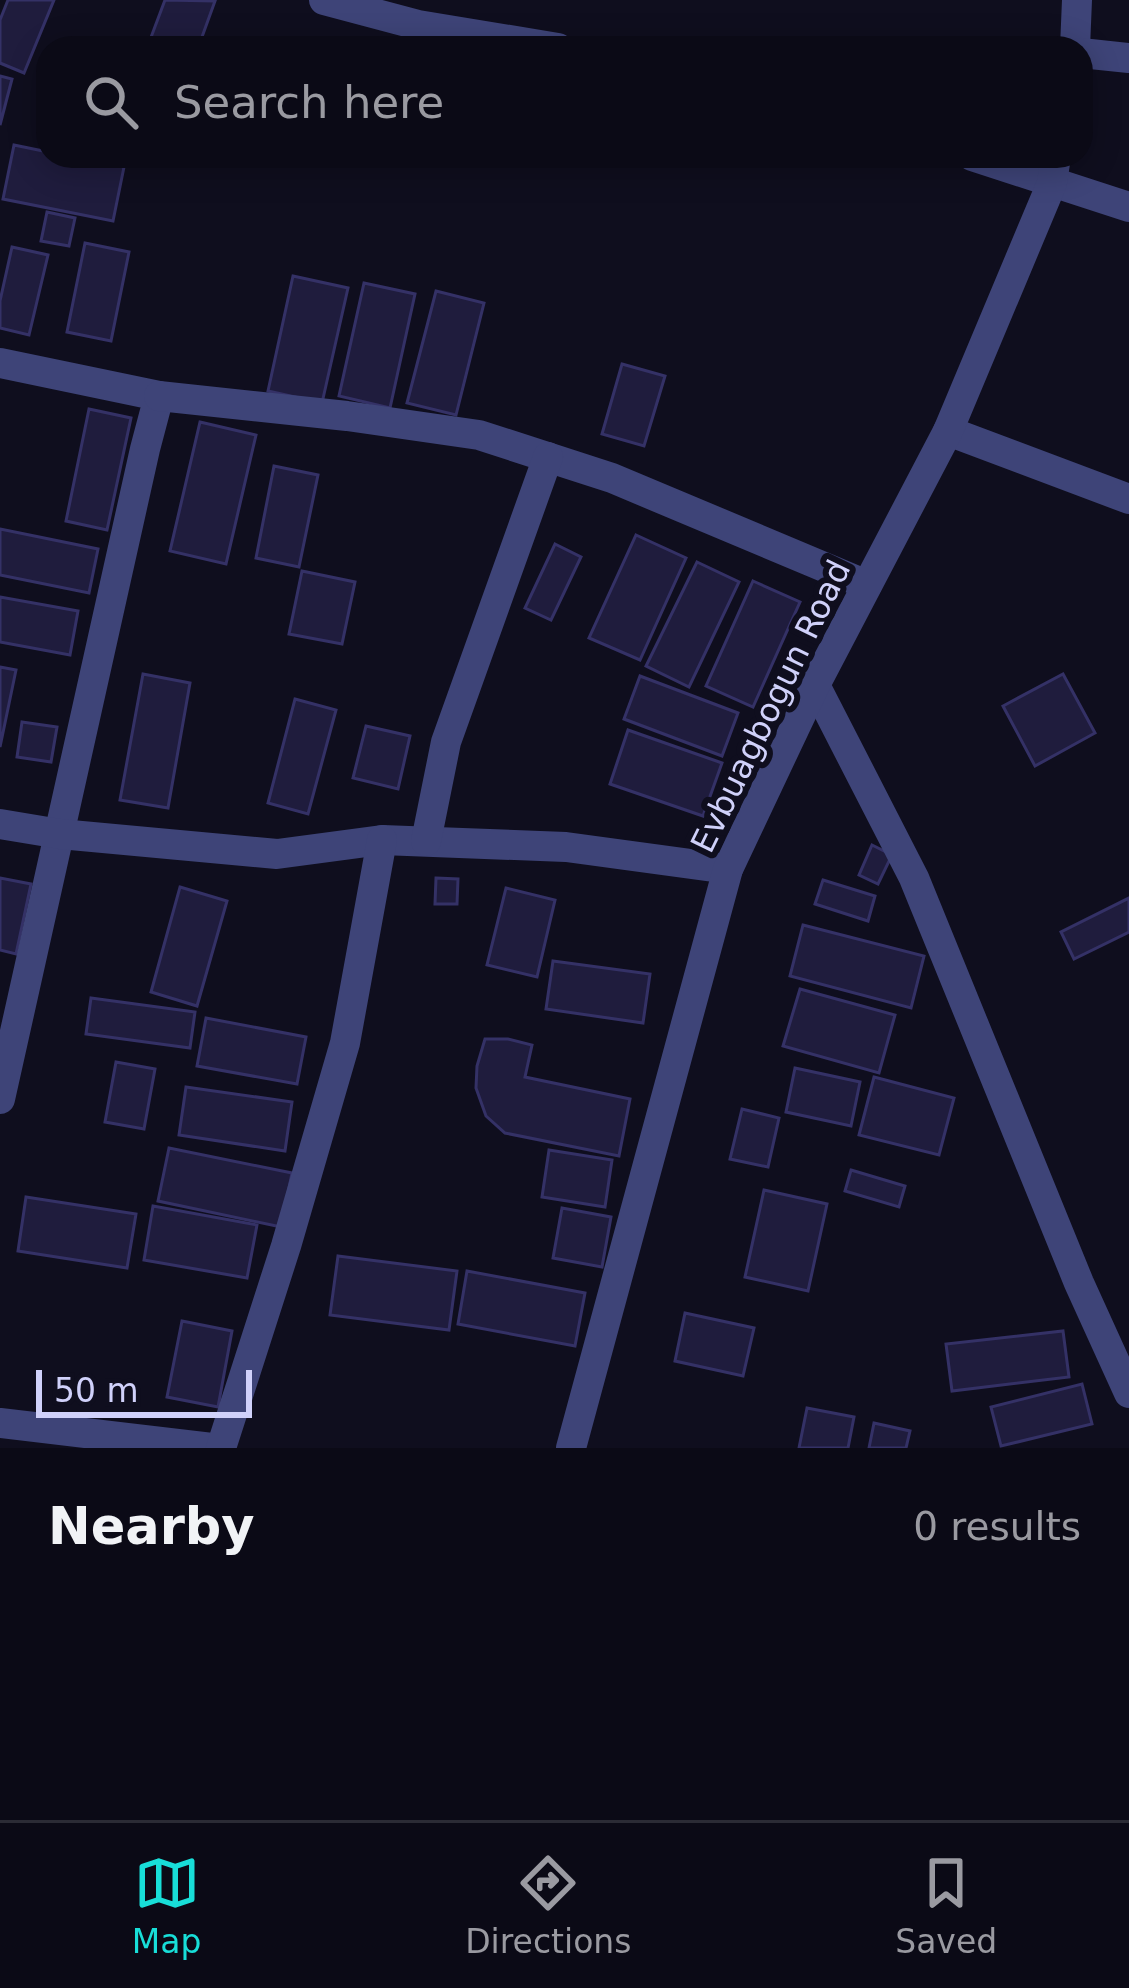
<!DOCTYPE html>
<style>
body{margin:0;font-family:"DejaVu Sans",sans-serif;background:#191823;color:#f1f3f6}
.scale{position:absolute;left:36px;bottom:30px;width:216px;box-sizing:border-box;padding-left:12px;border:6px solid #d0d1fa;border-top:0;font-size:33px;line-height:42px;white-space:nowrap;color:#d0d1fa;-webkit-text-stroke:9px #0f0e1e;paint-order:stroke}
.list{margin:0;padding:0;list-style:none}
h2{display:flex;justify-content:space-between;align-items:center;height:156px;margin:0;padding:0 48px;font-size:51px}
h2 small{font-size:39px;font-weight:400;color:#9a9aa1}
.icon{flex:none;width:66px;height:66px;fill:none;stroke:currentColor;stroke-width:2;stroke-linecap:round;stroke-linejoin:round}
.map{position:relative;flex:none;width:1129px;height:1448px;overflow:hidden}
.search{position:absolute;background:#0b0a16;box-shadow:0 6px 30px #0003;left:36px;right:36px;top:36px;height:132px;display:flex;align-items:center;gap:30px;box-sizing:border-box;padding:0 42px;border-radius:36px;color:#9a9aa1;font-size:45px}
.sheet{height:372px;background:#0b0a16}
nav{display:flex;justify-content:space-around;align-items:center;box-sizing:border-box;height:168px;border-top:3px solid #2b2b35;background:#0b0a16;font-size:33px;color:#9a9aa1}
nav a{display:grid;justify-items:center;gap:6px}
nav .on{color:#18ded8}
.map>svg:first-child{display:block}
.building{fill:#1f1c3d;stroke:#343166;stroke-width:3}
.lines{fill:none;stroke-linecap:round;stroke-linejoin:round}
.minor{stroke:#3e4478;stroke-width:30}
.labels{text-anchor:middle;stroke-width:12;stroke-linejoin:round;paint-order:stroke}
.street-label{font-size:33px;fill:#d0d1fa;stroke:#0f0e1e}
</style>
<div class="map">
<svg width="1129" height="1448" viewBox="0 0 1129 1448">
<rect width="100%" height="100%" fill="#0f0e1e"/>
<g class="building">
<polygon points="8,0 54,0 24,73 0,63 0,20"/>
<polygon points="165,0 215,1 198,48 147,48"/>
<polygon points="0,76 12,79 0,125"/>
<polygon points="14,145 48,152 48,156 87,156 86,160 124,167 113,221 3,199"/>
<polygon points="103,156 146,156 144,166"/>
<polygon points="47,212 75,218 69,246 41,241"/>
<polygon points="85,243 129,252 111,341 67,332"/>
<polygon points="12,247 48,255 29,335 0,328 0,301"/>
<polygon points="293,276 348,288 322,403 268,391"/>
<polygon points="364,283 415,294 390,408 339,396"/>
<polygon points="436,291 484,303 456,415 407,403"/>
<polygon points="622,364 665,376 644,446 602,434"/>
<polygon points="89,409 131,418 107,530 66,521"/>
<polygon points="200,422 256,435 226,564 170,551"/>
<polygon points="274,466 318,475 299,567 256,558"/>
<polygon points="0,529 98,549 89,593 0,575"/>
<polygon points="636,535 686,558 640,660 589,638"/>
<polygon points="555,544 581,557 551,620 525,608"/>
<polygon points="697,562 739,582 689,687 646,666"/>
<polygon points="302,571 355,582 342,644 289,634"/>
<polygon points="753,581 800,602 753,707 706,686"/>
<polygon points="0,597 78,611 70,655 0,642"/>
<polygon points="0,667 16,670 0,747"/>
<polygon points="143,674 190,683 168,808 120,800"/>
<polygon points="1063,674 1095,733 1035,766 1003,706"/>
<polygon points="640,676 738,713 722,756 624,719"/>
<polygon points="295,699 336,710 308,814 268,803"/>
<polygon points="22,722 57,727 51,762 17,757"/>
<polygon points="366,726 410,736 398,789 353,778"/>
<polygon points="628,730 722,763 703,816 610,784"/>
<polygon points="872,845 892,855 878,884 859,875"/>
<polygon points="0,878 31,884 16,954 0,950"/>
<polygon points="436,878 458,879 457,904 435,904"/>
<polygon points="823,880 875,896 868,921 815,904"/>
<polygon points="180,887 227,901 197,1006 151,992"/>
<polygon points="506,888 555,900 537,977 487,965"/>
<polygon points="1129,898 1129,932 1074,959 1061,932"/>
<polygon points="803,925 924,956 911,1008 790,976"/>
<polygon points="553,961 650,974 643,1023 546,1009"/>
<polygon points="800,989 895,1015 879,1073 783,1046"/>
<polygon points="91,998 195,1012 190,1048 86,1034"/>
<polygon points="206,1018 306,1037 297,1084 197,1066"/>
<polygon points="485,1039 508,1039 532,1045 525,1077 630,1099 619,1156 505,1133 486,1116 476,1088 477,1066"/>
<polygon points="116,1062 155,1069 144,1129 105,1122"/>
<polygon points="795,1068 860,1082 851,1126 786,1112"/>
<polygon points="874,1077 954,1098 939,1155 859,1135"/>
<polygon points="186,1087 292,1102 285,1151 179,1135"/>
<polygon points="742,1109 779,1118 768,1167 730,1159"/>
<polygon points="169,1148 292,1173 281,1227 158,1201"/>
<polygon points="549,1150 612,1160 605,1207 542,1197"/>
<polygon points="851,1170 905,1186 899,1207 845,1191"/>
<polygon points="764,1190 827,1204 808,1291 745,1277"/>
<polygon points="26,1197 136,1214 127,1268 18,1251"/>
<polygon points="153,1206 257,1225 247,1278 144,1260"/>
<polygon points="562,1208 611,1217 602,1267 553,1258"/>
<polygon points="338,1256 457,1271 449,1330 330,1315"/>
<polygon points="467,1271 585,1293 575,1346 458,1324"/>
<polygon points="685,1313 754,1328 743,1376 675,1361"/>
<polygon points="182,1321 232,1331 218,1407 167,1397"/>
<polygon points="1063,1331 1069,1377 952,1391 946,1344"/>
<polygon points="1082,1384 1092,1424 1001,1446 991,1407"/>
<polygon points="807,1408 854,1417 848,1448 799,1448"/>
<polygon points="874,1423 910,1431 906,1448 869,1448"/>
</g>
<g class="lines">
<g class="minor">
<polyline points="324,0 418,25 558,48"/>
<polyline points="1075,48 1077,0"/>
<polyline points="1081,53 1129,58"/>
<polyline points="972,156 1129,207"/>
<polyline points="0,363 159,396 145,449 0,1099"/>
<polyline points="159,396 347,416 479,435 612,478 867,585"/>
<polyline points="948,431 1129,499"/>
<polyline points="815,685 914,878 1079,1283 1129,1393"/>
<polyline points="0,824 60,834 277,854 382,840 566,847 728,869"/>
<polyline points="426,841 446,742 548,457"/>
<polyline points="0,1423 212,1448"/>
<polyline points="221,1448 286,1246 345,1043 382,840"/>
<polyline points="571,1448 728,869 815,685 948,431 1052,183 1056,156"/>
</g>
</g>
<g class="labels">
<g class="street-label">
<text transform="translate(770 706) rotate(-64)" y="12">Evbuagbogun Road</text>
</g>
</g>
</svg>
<div class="scale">50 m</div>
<div class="search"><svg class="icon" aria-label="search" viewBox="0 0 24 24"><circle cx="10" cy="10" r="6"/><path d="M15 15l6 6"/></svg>Search here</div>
</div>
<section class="sheet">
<h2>Nearby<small>0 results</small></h2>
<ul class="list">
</ul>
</section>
<nav>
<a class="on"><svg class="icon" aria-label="map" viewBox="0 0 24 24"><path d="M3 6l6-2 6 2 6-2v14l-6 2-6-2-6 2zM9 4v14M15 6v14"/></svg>Map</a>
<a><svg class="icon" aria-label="directions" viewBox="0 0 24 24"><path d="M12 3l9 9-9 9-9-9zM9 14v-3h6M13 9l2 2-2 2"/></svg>Directions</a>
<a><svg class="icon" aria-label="saved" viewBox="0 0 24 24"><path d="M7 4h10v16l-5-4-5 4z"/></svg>Saved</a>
</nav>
